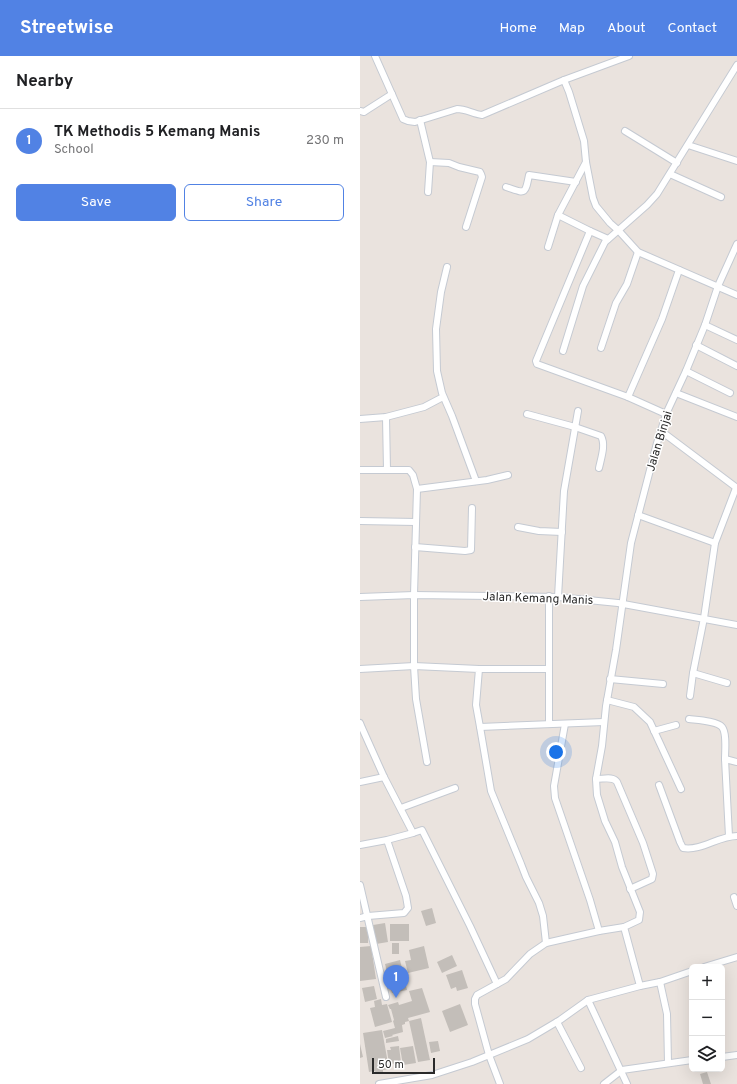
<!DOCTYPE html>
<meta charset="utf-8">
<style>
body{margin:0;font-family:Overpass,sans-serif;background:#f2f2f2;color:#202124}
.controls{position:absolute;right:12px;bottom:12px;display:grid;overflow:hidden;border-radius:6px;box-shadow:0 4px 16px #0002}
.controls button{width:36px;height:36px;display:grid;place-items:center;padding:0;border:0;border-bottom:1px solid #e0e0e0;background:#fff;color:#202124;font:20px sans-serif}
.scale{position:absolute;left:12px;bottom:10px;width:63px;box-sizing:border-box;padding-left:4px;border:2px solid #2a2a2a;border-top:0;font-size:11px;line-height:14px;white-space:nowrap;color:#2a2a2a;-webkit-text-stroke:3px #fff;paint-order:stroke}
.you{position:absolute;left:196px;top:696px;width:14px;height:14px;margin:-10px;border:3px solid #fff;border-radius:50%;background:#1a73e8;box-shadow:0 0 0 6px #1a73e833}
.badge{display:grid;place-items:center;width:26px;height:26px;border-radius:50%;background:#5182e4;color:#fff;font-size:13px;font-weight:700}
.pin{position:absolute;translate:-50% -33px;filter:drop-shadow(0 1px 2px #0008)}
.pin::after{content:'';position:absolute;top:21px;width:14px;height:12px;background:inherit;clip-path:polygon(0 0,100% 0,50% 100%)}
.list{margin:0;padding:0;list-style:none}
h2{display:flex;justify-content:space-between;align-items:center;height:52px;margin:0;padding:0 16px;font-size:17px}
h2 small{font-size:13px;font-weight:400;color:#757577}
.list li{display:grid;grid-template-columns:26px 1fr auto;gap:12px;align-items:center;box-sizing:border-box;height:64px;padding:0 16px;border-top:1px solid #e0e0e0}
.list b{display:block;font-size:15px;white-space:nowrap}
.list p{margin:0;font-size:13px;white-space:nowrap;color:#757577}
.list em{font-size:13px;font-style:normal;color:#757577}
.actions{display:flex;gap:8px;padding:12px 16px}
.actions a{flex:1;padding:9px 0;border:1px solid #5182e4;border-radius:6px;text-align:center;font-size:14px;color:#5182e4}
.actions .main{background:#5182e4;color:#fff}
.icon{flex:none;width:22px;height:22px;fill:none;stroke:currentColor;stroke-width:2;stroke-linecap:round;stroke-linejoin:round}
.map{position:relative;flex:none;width:377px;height:1028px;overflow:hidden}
header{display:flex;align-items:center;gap:24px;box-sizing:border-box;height:56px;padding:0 20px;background:#5182e4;color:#fff}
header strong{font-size:19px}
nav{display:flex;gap:22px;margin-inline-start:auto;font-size:14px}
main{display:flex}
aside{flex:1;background:#fff}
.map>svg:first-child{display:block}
.building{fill:#c3beb9}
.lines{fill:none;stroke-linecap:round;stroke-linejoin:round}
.street-casing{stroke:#c5cad2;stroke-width:8}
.street{stroke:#fff;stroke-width:6}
.labels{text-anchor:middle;stroke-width:3;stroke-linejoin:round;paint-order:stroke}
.street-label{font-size:12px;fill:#2a2a2a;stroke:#fff}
</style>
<header>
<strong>Streetwise</strong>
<nav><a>Home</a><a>Map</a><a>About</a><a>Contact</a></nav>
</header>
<main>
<aside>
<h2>Nearby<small></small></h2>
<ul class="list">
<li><span class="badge">1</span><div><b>TK Methodis 5 Kemang Manis</b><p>School</p></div><em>230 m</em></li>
</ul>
<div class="actions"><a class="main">Save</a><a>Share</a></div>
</aside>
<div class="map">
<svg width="377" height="1028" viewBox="0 0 377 1028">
<rect width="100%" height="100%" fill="#eae3de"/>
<g class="building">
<polygon points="72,852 76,867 66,870 61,855"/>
<polygon points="25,867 28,886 16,888 13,869"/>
<rect x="30" y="868" width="19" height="17"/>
<polygon points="0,871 9,871 8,887 0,887"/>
<rect x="32" y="887" width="7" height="11"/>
<polygon points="11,890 16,923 0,925 0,891"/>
<polygon points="64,890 69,912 48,917 45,905 51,904 49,894"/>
<polygon points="92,899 97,910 82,917 77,906"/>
<polygon points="40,904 47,934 32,937 25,908"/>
<polygon points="102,914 108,932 97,935 96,931 91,933 86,919"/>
<polygon points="14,930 17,943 5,946 2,932"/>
<polygon points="62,932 70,956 48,962 49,965 45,966 45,968 42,969 43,976 32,979 33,980 25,982 23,975 35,972 33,965 34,964 31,953 30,953 28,949 38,946 39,949 52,945 49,935"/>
<polygon points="21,943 22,949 27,948 32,966 15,971 10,952 15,951 14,945"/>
<polygon points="100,948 108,969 90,976 82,955"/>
<polygon points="61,962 70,1004 58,1006 49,965"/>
<polygon points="22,974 29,1013 23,1014 23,1017 16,1018 15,1015 9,1016 3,977"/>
<polygon points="38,980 39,985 26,987 26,983"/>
<polygon points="78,985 80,995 71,997 69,986"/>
<polygon points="0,988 3,1001 0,1002"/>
<polygon points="39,990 41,1007 29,1008 27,994 31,994 30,991"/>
<polygon points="53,990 56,1007 43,1009 40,992"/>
<polygon points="347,1016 351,1028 343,1028 340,1018"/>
</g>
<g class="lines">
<defs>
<g id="street">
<path d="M15,0L43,63L48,65L55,66L97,53C106,53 113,58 122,59L204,24L209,36L224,85L226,106L233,142L236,150L250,167L259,175L278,196L377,239"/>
<polyline points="204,24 269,0"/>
<polyline points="0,55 4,56 7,54 32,38"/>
<polyline points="60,64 70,106 68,136"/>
<polyline points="265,75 317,107"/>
<polyline points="328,89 377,105"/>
<polyline points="70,106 89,107 99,111 120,116 121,118 122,121 106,171"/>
<polyline points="310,118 361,141"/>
<path d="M146,131C165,137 165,140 169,119L216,126"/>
<polyline points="198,159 230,175 176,305 177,308 268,341 306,358"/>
<polyline points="230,175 248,183"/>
<polyline points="188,191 198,159 226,106"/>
<polyline points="87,211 81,236 76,273 77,315 82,337 92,360 116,425"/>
<polyline points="345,269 377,284"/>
<polyline points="336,289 377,310"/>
<polyline points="241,292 256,247 267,228 278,196"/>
<polyline points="203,295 223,230 245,186 287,149 297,138 377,9"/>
<polyline points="326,315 370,337"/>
<polyline points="316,337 377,361"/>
<polyline points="268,341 302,263 319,214"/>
<path d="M167,358L215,371L241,380C246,389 241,402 239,412"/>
<polyline points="26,361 27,414"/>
<polyline points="0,363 26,361 64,351 83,341"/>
<polyline points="301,375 377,432"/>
<polyline points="0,414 49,414 53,419 57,433 54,539 54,610 56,643 67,706"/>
<polyline points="57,433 127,424 148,419"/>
<polyline points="278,459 355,487"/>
<polyline points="0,465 56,466"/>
<polyline points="158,471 179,475 202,476"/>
<polyline points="55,491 105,495 111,494 112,452"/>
<polyline points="0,541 54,539 198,541 258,547 377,569"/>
<polyline points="198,541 204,435 218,355"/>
<polyline points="0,613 54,610 119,613 116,649 120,671 244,666"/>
<polyline points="119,613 189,613"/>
<polyline points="333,617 367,627"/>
<polyline points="250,623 303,628"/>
<polyline points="330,640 333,617 344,562 355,487 376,432"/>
<polyline points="247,644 274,651 290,666 321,733"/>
<path d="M329,663C337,664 357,665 362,671C367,677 365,695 365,703"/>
<polyline points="0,667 2,672 24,721 53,777 62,774 110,870 137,928"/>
<polyline points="189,668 189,540"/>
<polyline points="205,668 194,730 195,742 230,844 239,875"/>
<polyline points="120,671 131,735 161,808 166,821 179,847 183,860 186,887"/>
<polyline points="294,675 316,669"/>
<path d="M236,723C244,723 253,720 257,726L283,787L293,818L292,823L270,833"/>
<polyline points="0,726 24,721"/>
<path d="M299,729L320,786L323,792C342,795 358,780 377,780"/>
<polyline points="41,752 95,732"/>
<polyline points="369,780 365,703 377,706"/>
<polyline points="0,789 27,784 53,777"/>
<polyline points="0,829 26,941"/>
<polyline points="374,841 377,850"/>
<polyline points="0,862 8,860 44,857 48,852 46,840 27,784"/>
<polyline points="344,911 377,901"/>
<polyline points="300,926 307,958 308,1007"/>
<polyline points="280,930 264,871 279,864 280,856 262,811 255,786 245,765 237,739 236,723 242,690 246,650 256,594 271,487 297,387 301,375 306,358 326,315 345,269 358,230 377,188"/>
<polyline points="228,944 267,1028"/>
<polyline points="197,966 221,1012"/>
<polyline points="362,1001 377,999"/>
<polyline points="19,1028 72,1019 112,1006 168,983 200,964 228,944 280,930 300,926 332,915"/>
<polyline points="140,1028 129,999 115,948 115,943 117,939 146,923 170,898 186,887 239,875 264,871"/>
<polyline points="244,1028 262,1014 332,1004"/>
</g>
</defs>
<use href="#street" class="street-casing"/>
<use href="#street" class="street"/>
</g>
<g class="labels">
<g class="street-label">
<text transform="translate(299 385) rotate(-73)" y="4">Jalan Binjai</text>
<text transform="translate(178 542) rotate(2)" y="4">Jalan Kemang Manis</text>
</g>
</g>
</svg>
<div class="controls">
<button>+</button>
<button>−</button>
<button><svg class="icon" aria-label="layers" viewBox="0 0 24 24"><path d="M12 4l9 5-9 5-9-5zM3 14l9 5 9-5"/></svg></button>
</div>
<div class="scale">50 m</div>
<div class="you"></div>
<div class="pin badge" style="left:36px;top:942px">1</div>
</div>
</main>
